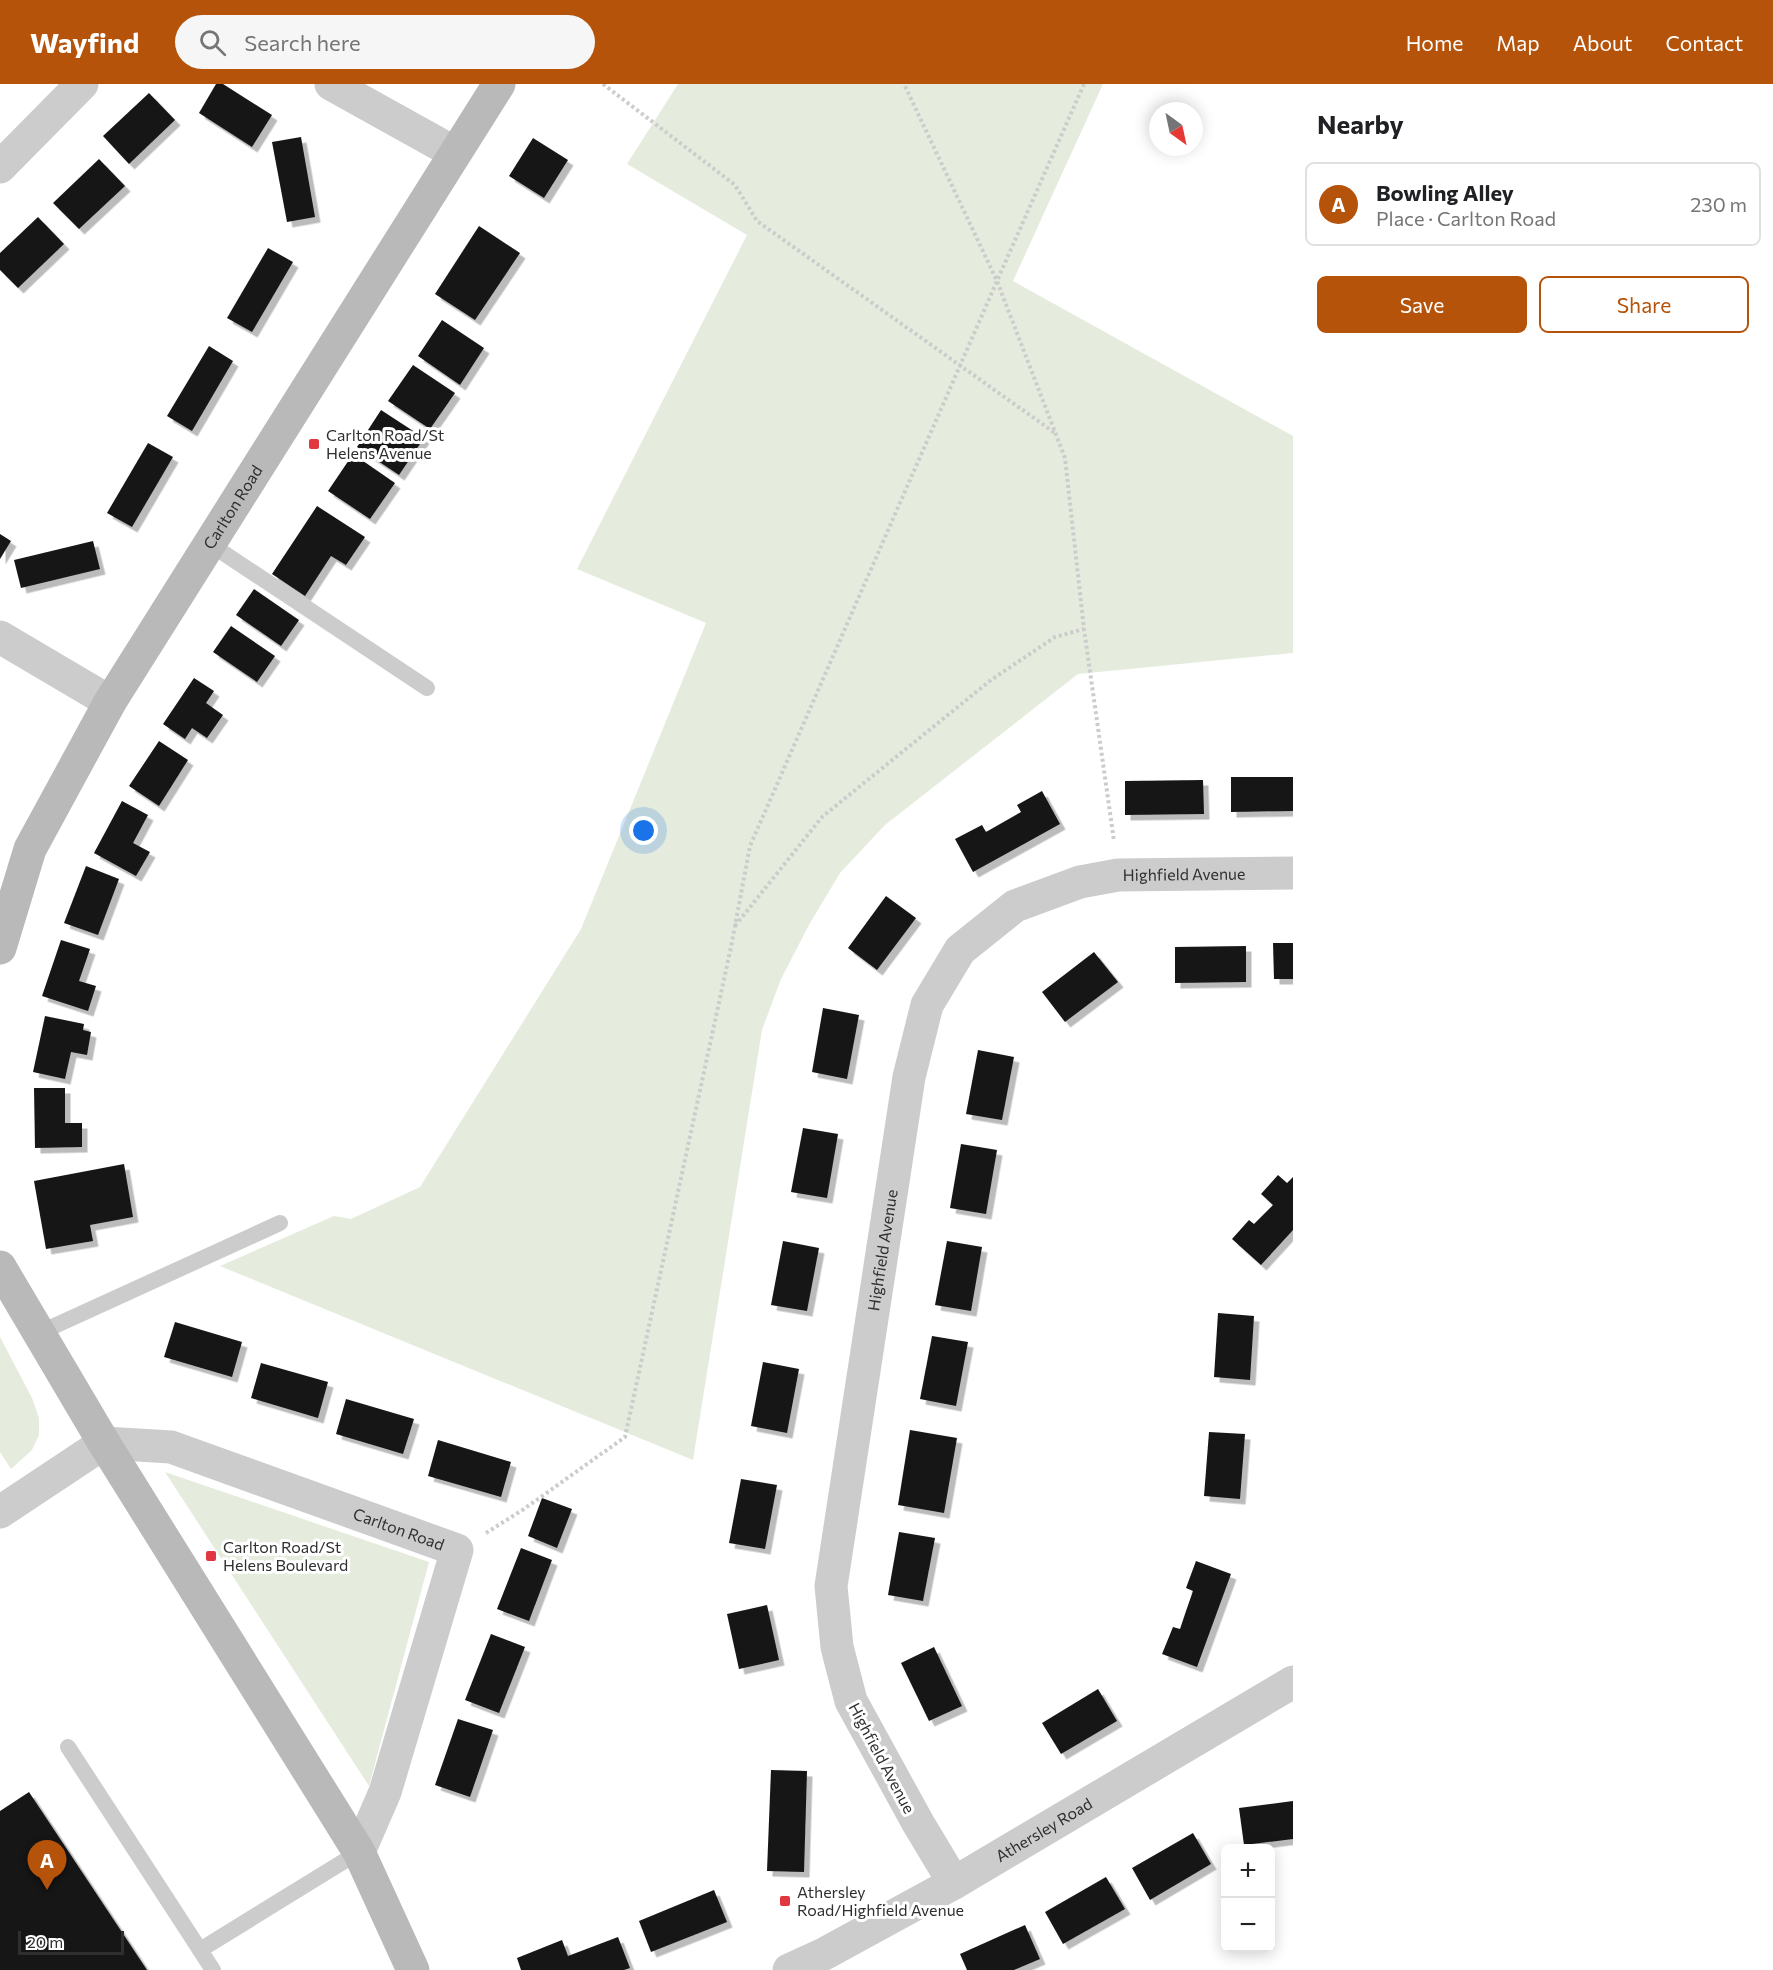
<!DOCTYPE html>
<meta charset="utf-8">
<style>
body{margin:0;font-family:Commissioner,sans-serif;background:#f6f6f6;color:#202124}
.controls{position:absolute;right:18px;bottom:18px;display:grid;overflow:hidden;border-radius:9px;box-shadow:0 3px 15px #0003}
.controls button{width:54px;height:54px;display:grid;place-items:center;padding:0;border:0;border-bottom:2px solid #e0e0e0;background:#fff;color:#202124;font:30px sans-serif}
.compass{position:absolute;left:1149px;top:18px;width:54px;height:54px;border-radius:50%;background:#fff;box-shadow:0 3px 15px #0003;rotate:147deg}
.scale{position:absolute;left:18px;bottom:15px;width:106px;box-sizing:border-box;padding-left:6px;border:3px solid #2f2f2f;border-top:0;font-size:16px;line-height:21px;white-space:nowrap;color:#2f2f2f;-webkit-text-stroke:4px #fff;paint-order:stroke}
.you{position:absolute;left:644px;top:747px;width:21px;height:21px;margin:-15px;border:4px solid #fff;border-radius:50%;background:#1a73e8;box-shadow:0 0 0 9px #1a73e833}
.badge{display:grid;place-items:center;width:39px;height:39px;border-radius:50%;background:#b45309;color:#fff;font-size:20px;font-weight:700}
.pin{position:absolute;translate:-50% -50px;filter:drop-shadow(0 2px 3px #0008)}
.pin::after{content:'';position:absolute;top:32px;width:21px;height:18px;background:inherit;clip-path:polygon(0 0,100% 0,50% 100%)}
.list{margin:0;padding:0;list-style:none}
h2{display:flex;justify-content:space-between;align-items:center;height:78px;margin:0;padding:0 24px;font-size:26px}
h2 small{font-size:20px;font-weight:400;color:#757577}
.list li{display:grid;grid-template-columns:39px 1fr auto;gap:18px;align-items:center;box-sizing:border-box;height:84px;margin:0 12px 12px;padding:0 12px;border:2px solid #e0e0e0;border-radius:9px}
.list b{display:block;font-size:22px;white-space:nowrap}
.list p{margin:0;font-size:20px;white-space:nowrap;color:#757577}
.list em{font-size:20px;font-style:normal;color:#757577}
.actions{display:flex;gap:12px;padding:18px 24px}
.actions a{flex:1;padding:14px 0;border:2px solid #b45309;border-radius:9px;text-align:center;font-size:21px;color:#b45309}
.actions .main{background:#b45309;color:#fff}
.icon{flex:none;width:33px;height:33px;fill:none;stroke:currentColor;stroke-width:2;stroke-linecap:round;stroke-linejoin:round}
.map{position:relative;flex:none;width:1293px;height:1886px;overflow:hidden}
header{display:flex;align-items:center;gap:36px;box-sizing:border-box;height:84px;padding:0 30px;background:#b45309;color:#fff}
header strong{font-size:28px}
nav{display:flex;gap:33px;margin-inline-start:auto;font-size:21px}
.search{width:420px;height:54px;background:#f6f6f6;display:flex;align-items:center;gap:15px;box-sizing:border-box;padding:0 21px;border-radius:33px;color:#757577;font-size:22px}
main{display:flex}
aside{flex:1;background:#fff}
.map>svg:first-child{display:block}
.green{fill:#e5ecdd}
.building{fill:#161616;filter:url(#shadow)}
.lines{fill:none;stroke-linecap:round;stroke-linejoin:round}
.path{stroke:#ccc;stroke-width:4;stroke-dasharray:3 3;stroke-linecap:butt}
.lane{stroke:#ccc;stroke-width:16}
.street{stroke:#ccc;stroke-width:33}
.secondary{stroke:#b9b9b9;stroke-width:33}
.poi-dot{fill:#e03740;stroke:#fff;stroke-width:2}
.labels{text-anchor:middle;stroke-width:6;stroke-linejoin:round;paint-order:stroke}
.poi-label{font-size:16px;fill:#2f2f2f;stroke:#fff;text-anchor:start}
.street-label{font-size:16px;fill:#2f2f2f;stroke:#fff}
</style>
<header>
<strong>Wayfind</strong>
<div class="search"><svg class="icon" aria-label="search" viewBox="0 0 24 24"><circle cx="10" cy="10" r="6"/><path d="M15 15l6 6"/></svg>Search here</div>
<nav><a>Home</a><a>Map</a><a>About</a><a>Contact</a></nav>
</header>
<main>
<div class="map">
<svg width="1293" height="1886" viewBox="0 0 1293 1886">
<defs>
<filter id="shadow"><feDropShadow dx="5.5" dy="5.5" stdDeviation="0" flood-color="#0004"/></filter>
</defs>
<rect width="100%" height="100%" fill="#fff"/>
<g class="green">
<polygon points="678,0 1103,0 1013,197 1293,352 1293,569 1078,590 885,741 840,789 810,839 781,895 762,946 693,1376 220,1182 334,1132 351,1135 420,1103 581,845 706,539 577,485 747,151 627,80"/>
<polygon points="0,1253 32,1314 39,1334 39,1351 32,1366 11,1385 0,1368"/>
<polygon points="165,1388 429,1478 369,1702"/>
</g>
<g class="building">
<polygon points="216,0 223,0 272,31 252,63 199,29"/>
<polygon points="149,9 175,36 129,80 103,52"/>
<polygon points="301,53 315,133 287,138 272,58"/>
<polygon points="533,54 568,76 544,114 509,92"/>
<polygon points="99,75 125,102 79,145 53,119"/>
<polygon points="38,133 64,160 18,204 0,186 0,169"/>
<polygon points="479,142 520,169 475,236 435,210"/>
<polygon points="268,164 293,178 252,248 227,234"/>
<polygon points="442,236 484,264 460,301 418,272"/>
<polygon points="209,262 233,277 192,347 167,332"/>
<polygon points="413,281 455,309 430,345 388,317"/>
<polygon points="381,326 424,354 399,391 357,363"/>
<polygon points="148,359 173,373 132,443 107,429"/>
<polygon points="353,370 395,399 370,435 328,407"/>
<polygon points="317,422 365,453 346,481 331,472 305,512 272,490"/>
<polygon points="0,450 11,457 0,475"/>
<polygon points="93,457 100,485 21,504 14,476"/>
<polygon points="254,505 299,536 281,562 236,531"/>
<polygon points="231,542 275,572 257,598 213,568"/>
<polygon points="194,594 214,607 206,619 223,631 207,654 192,644 185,655 163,640"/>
<polygon points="159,657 188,676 159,722 129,702"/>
<polygon points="1231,693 1293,693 1293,727 1231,728"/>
<polygon points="1203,696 1204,730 1125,731 1125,697"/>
<polygon points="1042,707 1060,740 973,788 955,755 982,741 986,748 1021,728 1017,721"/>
<polygon points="122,717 148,731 133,759 150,768 136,792 94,769"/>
<polygon points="86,782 119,795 98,851 64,839"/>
<polygon points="886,812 916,834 877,886 848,864"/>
<polygon points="61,856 90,865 79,897 96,902 88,927 42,912"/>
<polygon points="1273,859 1293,859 1293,895 1274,895"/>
<polygon points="1246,862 1246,898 1175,899 1175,863"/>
<polygon points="1094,868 1118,898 1065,938 1042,908"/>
<polygon points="823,924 859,931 847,995 812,988"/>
<polygon points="45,932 84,940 83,946 91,948 87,971 71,968 65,995 33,988"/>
<polygon points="978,966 1014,973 1002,1036 966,1030"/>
<polygon points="34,1004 65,1004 65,1039 82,1039 82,1063 35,1064"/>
<polygon points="803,1044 838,1050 827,1114 791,1108"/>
<polygon points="961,1060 997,1066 986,1130 950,1124"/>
<polygon points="124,1080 133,1133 90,1141 93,1157 46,1165 34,1097"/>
<polygon points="1278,1091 1287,1099 1293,1093 1293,1146 1261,1181 1232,1155 1249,1136 1254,1140 1273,1121 1261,1110"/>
<polygon points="783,1157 819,1164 807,1227 771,1221"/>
<polygon points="947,1157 982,1163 971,1227 935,1221"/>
<polygon points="1218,1229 1254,1232 1250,1296 1214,1293"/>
<polygon points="175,1238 242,1258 232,1293 164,1273"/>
<polygon points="932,1252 968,1258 956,1322 920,1315"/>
<polygon points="763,1278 799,1285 787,1349 751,1342"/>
<polygon points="261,1279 328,1298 318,1334 251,1314"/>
<polygon points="346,1315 414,1335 403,1370 336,1350"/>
<polygon points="910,1346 957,1354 944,1429 898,1421"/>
<polygon points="1209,1348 1245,1350 1240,1415 1204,1412"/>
<polygon points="438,1356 511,1378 501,1413 428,1392"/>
<polygon points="741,1395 777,1401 765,1465 729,1459"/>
<polygon points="542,1414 572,1425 557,1464 528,1452"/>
<polygon points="899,1448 935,1454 923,1517 888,1511"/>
<polygon points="521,1464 552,1476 529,1537 497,1525"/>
<polygon points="1196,1477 1231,1490 1197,1583 1162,1570 1173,1543 1180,1545 1186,1527 1193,1507 1186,1504"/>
<polygon points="767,1521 779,1576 739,1585 727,1530"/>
<polygon points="491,1550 525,1563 499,1629 465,1616"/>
<polygon points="934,1563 962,1622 929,1637 901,1579"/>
<polygon points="1098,1605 1117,1637 1061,1670 1042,1639"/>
<polygon points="458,1635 493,1646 470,1713 435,1701"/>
<polygon points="771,1686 807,1687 804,1788 767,1787"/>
<polygon points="29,1708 147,1886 0,1886 0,1727"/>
<polygon points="1293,1717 1293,1755 1244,1761 1239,1724"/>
<polygon points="1193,1749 1211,1780 1150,1816 1132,1784"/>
<polygon points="1106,1793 1125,1825 1063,1860 1045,1828"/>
<polygon points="714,1806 727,1838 651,1868 639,1837"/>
<polygon points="1025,1841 1040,1875 1014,1886 967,1886 960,1870"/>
<polygon points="618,1853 630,1884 624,1886 521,1886 517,1874 562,1856 568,1872"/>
</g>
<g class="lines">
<g class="path">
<polyline points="603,0 735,101 757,137 1055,349"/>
<polyline points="1084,0 997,197 1065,374 1084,545 1114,757"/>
<polyline points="735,842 822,733 991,596 1055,553 1084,545"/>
<polyline points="486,1449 524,1425 625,1353 731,863 750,762 997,197 904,0"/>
</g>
<g class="lane">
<polyline points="210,460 427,604"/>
<polyline points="39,1249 280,1139"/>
<polyline points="68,1663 200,1866 359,1768"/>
<polyline points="200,1866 213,1886"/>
</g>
<g class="street">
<polyline points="331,0 455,69"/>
<polyline points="0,83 82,0"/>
<polyline points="0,553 110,618"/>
<path id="s1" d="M0,1428L104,1359L171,1363L457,1466L385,1708L359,1768"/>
<path id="s2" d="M954,1799L918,1739L851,1617L837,1563L831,1502L909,993L927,921L960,866L1015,822L1080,798L1118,791L1293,789"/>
<path id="s3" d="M789,1886L824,1870L954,1799L1293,1598"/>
</g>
<g class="secondary">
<path id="s4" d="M0,864L30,765L110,618L499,0"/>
<polyline points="0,1183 104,1359 359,1768 413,1886"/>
</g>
</g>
<g class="poi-dot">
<rect x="308" y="354" width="12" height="12" rx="3"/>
<rect x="205" y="1466" width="12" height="12" rx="3"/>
<rect x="779" y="1811" width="12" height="12" rx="3"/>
</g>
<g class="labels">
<g class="poi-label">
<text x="326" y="357">Carlton Road/St<tspan x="326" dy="18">Helens Avenue</tspan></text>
<text x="223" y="1469">Carlton Road/St<tspan x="223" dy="18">Helens Boulevard</tspan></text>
<text x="797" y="1814">Athersley<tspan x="797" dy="18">Road/Highfield Avenue</tspan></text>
</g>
<g class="street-label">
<text dy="6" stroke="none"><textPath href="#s4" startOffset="501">Carlton Road</textPath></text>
<text dy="6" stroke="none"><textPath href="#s2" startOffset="1224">Highfield Avenue</textPath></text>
<text dy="6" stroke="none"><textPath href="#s2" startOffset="666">Highfield Avenue</textPath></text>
<text dy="6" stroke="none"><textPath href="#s1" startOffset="434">Carlton Road</textPath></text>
<text transform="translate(882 1674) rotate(62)" y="6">Highfield Avenue</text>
<text dy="6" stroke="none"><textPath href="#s3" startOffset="291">Athersley Road</textPath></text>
</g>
</g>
</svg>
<div class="controls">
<button>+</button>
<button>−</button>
</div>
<svg class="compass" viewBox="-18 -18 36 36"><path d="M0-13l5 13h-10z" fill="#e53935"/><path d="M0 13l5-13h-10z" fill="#757577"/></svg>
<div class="scale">20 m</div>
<div class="you"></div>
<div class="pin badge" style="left:47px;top:1806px">A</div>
</div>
<aside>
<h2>Nearby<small></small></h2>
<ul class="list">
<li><span class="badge">A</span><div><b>Bowling Alley</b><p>Place · Carlton Road</p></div><em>230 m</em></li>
</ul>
<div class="actions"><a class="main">Save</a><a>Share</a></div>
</aside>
</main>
